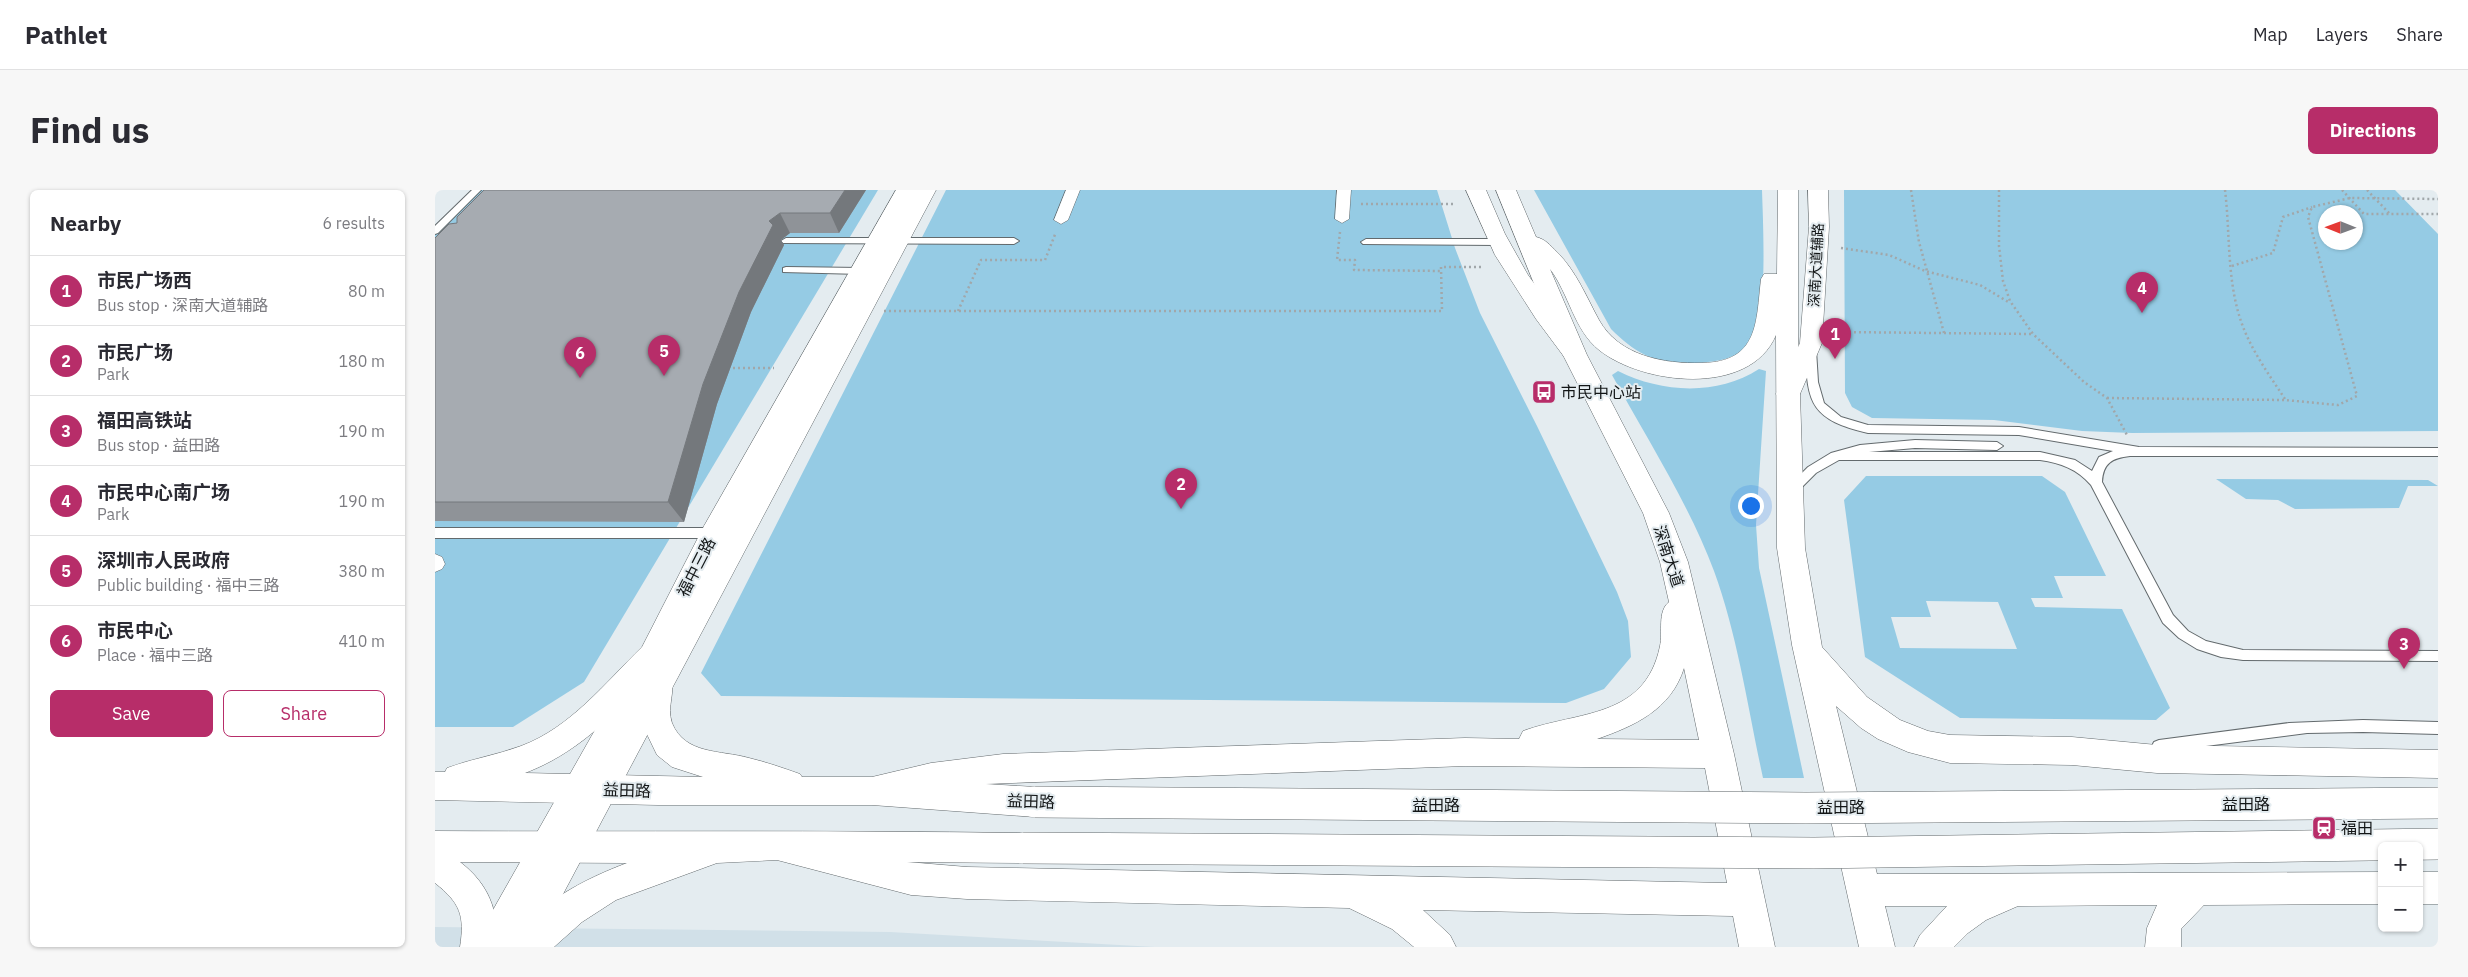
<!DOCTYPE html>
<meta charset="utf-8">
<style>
body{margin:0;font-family:"IBM Plex Sans","Noto Sans SC",sans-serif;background:#f7f7f7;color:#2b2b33}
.controls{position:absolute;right:15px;bottom:15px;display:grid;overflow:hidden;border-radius:8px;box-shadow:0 1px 4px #0004}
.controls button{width:45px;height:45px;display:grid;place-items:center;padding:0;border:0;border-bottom:1px solid #e1e1e2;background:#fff;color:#2b2b33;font:25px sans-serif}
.compass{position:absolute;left:1883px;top:15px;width:45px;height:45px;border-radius:50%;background:#fff;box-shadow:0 1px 4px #0004;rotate:271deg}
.you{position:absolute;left:1315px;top:315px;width:18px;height:18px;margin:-12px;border:4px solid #fff;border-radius:50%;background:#1a73e8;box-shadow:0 0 0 8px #1a73e833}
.badge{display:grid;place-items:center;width:32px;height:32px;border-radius:50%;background:#b72d69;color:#fff;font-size:16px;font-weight:700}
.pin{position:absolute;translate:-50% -41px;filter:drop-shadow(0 1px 2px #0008)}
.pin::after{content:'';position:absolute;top:26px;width:18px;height:15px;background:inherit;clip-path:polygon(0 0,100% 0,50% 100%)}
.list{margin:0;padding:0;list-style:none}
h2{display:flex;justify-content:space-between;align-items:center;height:65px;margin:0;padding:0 20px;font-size:21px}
h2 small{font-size:16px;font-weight:400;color:#7c7c81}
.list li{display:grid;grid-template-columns:32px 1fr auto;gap:15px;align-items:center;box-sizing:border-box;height:70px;padding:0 20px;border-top:1px solid #e1e1e2}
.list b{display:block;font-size:19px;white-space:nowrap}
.list p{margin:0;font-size:16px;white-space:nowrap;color:#7c7c81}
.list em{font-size:16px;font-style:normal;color:#7c7c81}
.actions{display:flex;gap:10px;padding:15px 20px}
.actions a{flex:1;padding:11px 0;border:1px solid #b72d69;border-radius:8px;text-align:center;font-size:18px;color:#b72d69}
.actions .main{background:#b72d69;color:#fff}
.map{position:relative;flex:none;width:2003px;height:757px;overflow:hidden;border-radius:8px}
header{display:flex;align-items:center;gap:30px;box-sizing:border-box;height:70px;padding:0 25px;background:#fff;border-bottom:1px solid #e1e1e2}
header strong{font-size:24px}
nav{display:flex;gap:28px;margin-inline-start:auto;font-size:18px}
.intro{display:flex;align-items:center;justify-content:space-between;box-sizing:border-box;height:120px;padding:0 30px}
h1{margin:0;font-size:35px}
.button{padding:12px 22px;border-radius:8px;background:#b72d69;color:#fff;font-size:18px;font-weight:700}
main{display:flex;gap:30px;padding:0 30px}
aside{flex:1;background:#fff;border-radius:8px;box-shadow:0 1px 4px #0004}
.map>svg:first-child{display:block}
.built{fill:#d1e0e8}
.green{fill:#95cbe4;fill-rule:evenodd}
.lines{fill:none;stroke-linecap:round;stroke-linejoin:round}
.service-casing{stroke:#636a6d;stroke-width:2}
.pedestrian-casing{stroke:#636a6d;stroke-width:1}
.tertiary-casing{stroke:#636a6d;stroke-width:1}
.secondary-casing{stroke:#636a6d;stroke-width:1}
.primary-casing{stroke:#636a6d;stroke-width:1}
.path{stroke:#a1a7aa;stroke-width:2.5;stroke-dasharray:2 3;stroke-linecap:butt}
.service{fill:#fff;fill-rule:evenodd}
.pedestrian{fill:#fff;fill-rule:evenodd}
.tertiary{fill:#fff;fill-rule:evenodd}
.secondary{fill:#fff;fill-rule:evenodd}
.primary{fill:#fff;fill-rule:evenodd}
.primary-bridge-casing{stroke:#636a6d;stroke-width:32;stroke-linecap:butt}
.primary-bridge{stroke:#fff;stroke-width:31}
.wall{fill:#8f9398}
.shaded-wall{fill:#74787c}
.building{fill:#a6abb1;stroke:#74787c}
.labels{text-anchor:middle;stroke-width:4;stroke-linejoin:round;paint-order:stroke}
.far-street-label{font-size:14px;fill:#121516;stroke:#e4ecf0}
.poi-label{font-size:16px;fill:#121516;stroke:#e4ecf0;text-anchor:start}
.street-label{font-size:16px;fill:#121516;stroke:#e4ecf0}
</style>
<header>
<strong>Pathlet</strong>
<nav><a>Map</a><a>Layers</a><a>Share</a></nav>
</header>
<div class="intro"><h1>Find us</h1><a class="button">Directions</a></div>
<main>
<aside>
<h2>Nearby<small>6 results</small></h2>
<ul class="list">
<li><span class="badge">1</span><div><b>市民广场西</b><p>Bus stop · 深南大道辅路</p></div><em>80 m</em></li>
<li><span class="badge">2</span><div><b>市民广场</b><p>Park</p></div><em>180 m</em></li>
<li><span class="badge">3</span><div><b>福田高铁站</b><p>Bus stop · 益田路</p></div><em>190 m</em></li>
<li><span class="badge">4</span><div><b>市民中心南广场</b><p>Park</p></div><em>190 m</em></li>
<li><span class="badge">5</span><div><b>深圳市人民政府</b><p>Public building · 福中三路</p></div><em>380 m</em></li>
<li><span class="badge">6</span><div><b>市民中心</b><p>Place · 福中三路</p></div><em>410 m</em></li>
</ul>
<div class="actions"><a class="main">Save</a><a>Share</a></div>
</aside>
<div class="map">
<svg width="2003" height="757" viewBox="0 0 2003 757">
<rect width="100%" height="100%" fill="#e4ecf0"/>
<polygon class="built" points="0,737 455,742 720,757 0,757"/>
<g class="green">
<polygon points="38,0 443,0 149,492 78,537 0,537 0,37"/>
<polygon points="511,0 1002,0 1020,58 1045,123 1102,236 1182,402 1193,431 1196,467 1169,499 1131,513 286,506 266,483"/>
<path d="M1099,0H1327C1328,32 1333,128 1317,152C1306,169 1276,173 1257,173C1222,175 1201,164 1176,139Z"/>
<path d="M1409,0H1960L2003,44V241L1697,243L1647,241L1559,230L1437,228L1417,217L1410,203ZM1890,22H1920V52H1890Z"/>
<path d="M1324,179L1331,181L1321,335L1324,378L1369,588H1328C1313,519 1303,447 1279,381C1255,316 1211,247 1177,185L1183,181C1227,203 1282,206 1324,179Z"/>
<path d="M1431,286H1607L1630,302L1671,386H1619L1628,408H1596L1600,417L1687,419L1735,518L1721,530L1525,528L1430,467L1409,310ZM1491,411L1563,412L1582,459L1465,458L1456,427H1496Z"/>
<polygon points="1781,289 1993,290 2003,296 1973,296 1964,318 1860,319 1843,310 1811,309"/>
</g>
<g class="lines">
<defs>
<g id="service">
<polygon points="37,0 46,0 3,43 0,44 0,36"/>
<polygon points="351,48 579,48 584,51 579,54 348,53 346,51"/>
<polygon points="931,49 1062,49 1067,52 1062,55 928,54 926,52"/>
<polygon points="351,77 426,78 431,81 426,84 348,82 348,78"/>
<path d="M1376,157L1381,160L1383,192L1389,213L1406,227L1433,235L1584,237L1704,257L2003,258V266H1695C1677,268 1668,273 1667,292L1738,425L1753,441L1771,451L1808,460L2003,461V471L1808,470L1786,467L1762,459L1744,448L1728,433L1656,295C1642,279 1626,273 1605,270H1404L1381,283L1362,302H1354L1352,299L1354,296L1373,277L1396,263L1425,255L1480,250L1562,252L1568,256L1562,260L1480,258L1434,262H1605L1640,270L1657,281L1664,267L1678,261L1584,245L1433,243C1378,230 1371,215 1371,160Z"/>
<polygon points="0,338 278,338 284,343 278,348 0,348"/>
<polygon points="1928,530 2003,532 2003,544 1928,542 1872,543 1724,562 1719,560 1717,556 1719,552 1724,550 1854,533"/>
</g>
<g id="pedestrian">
<polygon points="631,0 645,0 633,30 626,34 619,30"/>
<polygon points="902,0 916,0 914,29 907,33 900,29"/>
<polygon points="0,364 7,367 10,374 7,379 0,382"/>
</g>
<polygon id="tertiary" points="461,0 481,0 376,190 481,0 501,0 100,757 37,757 207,457 269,336"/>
<g id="secondary">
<polygon points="1031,0 1051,0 1070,44 1093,85 1150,163 1146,168 1138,170 1130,168 1101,129 1060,65"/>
<polygon points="1373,0 1393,0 1394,37 1387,153 1365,204 1361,210 1353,212 1345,210 1341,204 1365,153 1374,37"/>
</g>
<g id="primary">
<path d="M1061,0H1081L1101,47C1110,49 1115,55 1122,62C1141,81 1151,106 1164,130C1184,166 1229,174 1267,173C1324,172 1321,132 1326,89L1329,84H1342L1343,0H1363V143L1370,358L1387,457L1432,507L1465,530L1493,541L1515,545L1637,547L1722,555L2003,560V588L1722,583L1637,575L1515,573L1473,562L1443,549L1426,538L1401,516L1442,684L1947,682V714L1769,715L1746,739V757H1710L1712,738L1722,715L1583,716L1551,730L1533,743L1519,757H1479L1485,745L1512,716H1450L1460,757H1424L1357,455L1342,358L1341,145C1315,207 1208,195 1164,160C1139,140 1134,104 1115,79L1152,165L1234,323L1253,372L1299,564L1340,757H1304L1298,726L988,720L1015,745L1021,757H979L957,739L914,718L532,709L476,705L342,670L282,673L181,710L147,732L119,757H77C94,716 152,688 192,673L25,672C53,693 65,722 61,757H25C30,725 25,713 0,693V641C196,642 392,640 588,643L600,647L605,658L600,669L588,673L472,672L532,677L1292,693L1270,578L1030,576L551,594L600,597L611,602L616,612L611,622L600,627L437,615H223L0,610V582H10L12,578C36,569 62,565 86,556C135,538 170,493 207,457L217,453L227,457L232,465L219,482L224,481L235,484C242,500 231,516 237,533C250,565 286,560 314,568C331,572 348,578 365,584L367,587H437L496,573L568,564L1030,548L1084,549L1088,541C1143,521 1210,529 1225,456C1228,443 1222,421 1234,412L1225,372L1208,323L1128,165ZM1249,478L1264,550L1162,549C1199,536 1236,520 1249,478ZM210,492L204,520L207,534L222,565L237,577L268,587L90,583C140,564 174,530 210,492Z"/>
<rect x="1984" y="682" width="19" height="32"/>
</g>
</defs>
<use href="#service" class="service-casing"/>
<use href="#pedestrian" class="pedestrian-casing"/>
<use href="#tertiary" class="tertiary-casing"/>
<use href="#secondary" class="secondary-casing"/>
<use href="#primary" class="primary-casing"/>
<g class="path">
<polyline points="1476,0 1484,52 1509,143"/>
<polyline points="1564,0 1564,56 1568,91 1575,111 1598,144 1649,192 1672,208 1692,245"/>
<path d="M1790,0C1795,41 1792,85 1804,125C1813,156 1833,183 1850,209"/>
<polyline points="1907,0 1929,24 2003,24"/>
<polyline points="1932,0 1954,23"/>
<polyline points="926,14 1020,14"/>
<polyline points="905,42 902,70 920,70 919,80 1006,81"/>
<polyline points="1406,58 1454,65 1490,81 1545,95 1575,113"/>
<polyline points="1797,76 1838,63 1848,27 1877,17"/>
<polyline points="449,121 1007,121 1006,77 1047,77"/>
<polyline points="523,121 546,70 610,70 621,42"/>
<polyline points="1404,142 1597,144"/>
<polyline points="293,178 339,178"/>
<polyline points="1672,208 1850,210 1903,215 1922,206 1873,27 1877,17 1915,8 2003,9"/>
</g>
<use href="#service" class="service"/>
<use href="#pedestrian" class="pedestrian"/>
<use href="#tertiary" class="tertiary"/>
<use href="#secondary" class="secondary"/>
<use href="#primary" class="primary"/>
<defs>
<g id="primary-bridge">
<polyline points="600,612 1371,618 2003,613"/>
<polyline points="588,658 1379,663 2003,654"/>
</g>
</defs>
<use href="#primary-bridge" class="primary-bridge-casing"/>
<use href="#primary-bridge" class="primary-bridge"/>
</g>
<polygon class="wall" points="49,0 431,0 404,43 355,43 346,50 349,55 316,122 282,214 249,332 0,331 0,48 22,33"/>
<g class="shaded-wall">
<polygon points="410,0 431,0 404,43 395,23"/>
<polygon points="345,23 355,43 346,50 349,55 316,122 282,214 249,332 233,312 268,194 304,102 334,31"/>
</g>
<polygon class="building" points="49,0 410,0 395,23 345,23 334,31 338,35 304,102 268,194 233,312 0,312 0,48 14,34 22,33 22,27"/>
<defs>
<symbol id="bus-square" viewBox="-11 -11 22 22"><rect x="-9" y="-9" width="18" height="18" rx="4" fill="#b72d69" stroke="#e4ecf0"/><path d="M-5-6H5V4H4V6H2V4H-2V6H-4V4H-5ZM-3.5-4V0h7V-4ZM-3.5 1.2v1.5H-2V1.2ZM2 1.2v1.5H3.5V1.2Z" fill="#fff"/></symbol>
<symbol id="station-square" viewBox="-11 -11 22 22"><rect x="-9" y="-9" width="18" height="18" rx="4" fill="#b72d69" stroke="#e4ecf0"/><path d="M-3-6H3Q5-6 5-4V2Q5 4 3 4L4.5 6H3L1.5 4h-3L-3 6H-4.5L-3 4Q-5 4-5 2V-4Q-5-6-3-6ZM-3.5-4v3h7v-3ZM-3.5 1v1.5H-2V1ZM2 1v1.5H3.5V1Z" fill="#fff"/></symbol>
</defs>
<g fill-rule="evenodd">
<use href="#bus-square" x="1095" y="188" width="28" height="28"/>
<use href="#station-square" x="1875" y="624" width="28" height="28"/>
</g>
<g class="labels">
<g class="far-street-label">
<text transform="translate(1381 75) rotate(-87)" y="5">深南大道辅路</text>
</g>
<g class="poi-label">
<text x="1126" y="208">市民中心站</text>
<text x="1906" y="644">福田</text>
</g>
<g class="street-label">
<text transform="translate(1234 366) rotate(72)" y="6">深南大道</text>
<text transform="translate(261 377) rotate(-63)" y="6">福中三路</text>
<text transform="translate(192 600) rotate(2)" y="6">益田路</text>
<text transform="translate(596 611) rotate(2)" y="6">益田路</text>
<text x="1811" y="620">益田路</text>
<text x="1001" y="621">益田路</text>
<text x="1406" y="623">益田路</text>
</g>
</g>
</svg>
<div class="controls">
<button>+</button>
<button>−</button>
</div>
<svg class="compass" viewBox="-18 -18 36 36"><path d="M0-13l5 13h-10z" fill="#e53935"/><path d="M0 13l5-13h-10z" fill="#7c7c81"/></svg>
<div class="you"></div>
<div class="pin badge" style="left:1400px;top:169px">1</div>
<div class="pin badge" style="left:746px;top:319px">2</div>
<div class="pin badge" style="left:1969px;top:479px">3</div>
<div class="pin badge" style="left:1707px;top:123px">4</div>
<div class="pin badge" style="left:229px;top:186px">5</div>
<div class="pin badge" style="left:145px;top:188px">6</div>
</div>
</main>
